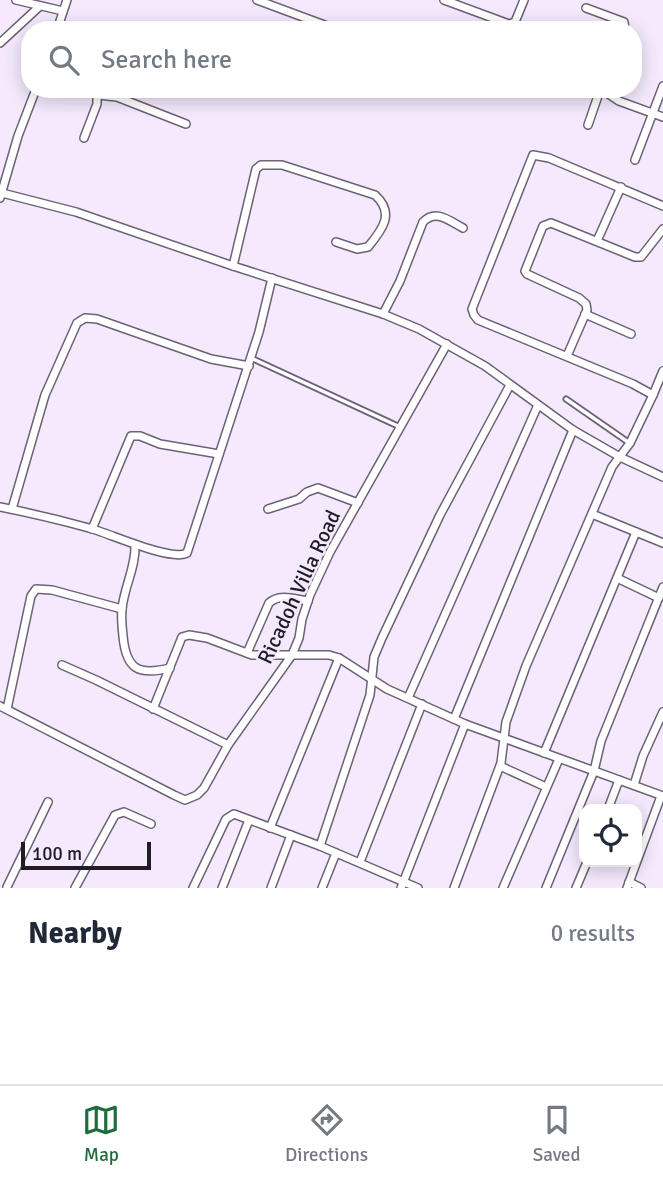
<!DOCTYPE html>
<style>
body{margin:0;font-family:Signika,sans-serif;background:#f2f2f3;color:#1f2937}
.controls{position:absolute;right:21px;bottom:21px;display:grid;overflow:hidden;border-radius:14px;box-shadow:0 4px 18px #0003}
.controls button{width:63px;height:63px;display:grid;place-items:center;padding:0;border:0;border-bottom:2px solid #e0e1e3;background:#fff;color:#1f2937;font:35px sans-serif}
.scale{position:absolute;left:21px;bottom:18px;width:130px;box-sizing:border-box;padding-left:7px;border:4px solid #201b24;border-top:0;font-size:19px;line-height:24px;white-space:nowrap;color:#201b24;-webkit-text-stroke:5px #f4e9fd;paint-order:stroke}
.list{margin:0;padding:0;list-style:none}
h2{display:flex;justify-content:space-between;align-items:center;height:91px;margin:0;padding:0 28px;font-size:30px}
h2 small{font-size:23px;font-weight:400;color:#747a83}
.icon{flex:none;width:38px;height:38px;fill:none;stroke:currentColor;stroke-width:2;stroke-linecap:round;stroke-linejoin:round}
.map{position:relative;flex:none;width:663px;height:888px;overflow:hidden}
.search{position:absolute;background:#fff;box-shadow:0 4px 18px #0003;left:21px;right:21px;top:21px;height:77px;display:flex;align-items:center;gap:18px;box-sizing:border-box;padding:0 24px;border-radius:28px;color:#747a83;font-size:26px}
.sheet{height:196px;background:#fff}
nav{display:flex;justify-content:space-around;align-items:center;box-sizing:border-box;height:98px;border-top:2px solid #e0e1e3;background:#fff;font-size:19px;color:#747a83}
nav a{display:grid;justify-items:center;gap:4px}
nav .on{color:#1c6c3c}
.map>svg:first-child{display:block}
.lines{fill:none;stroke-linecap:round;stroke-linejoin:round}
.service-casing{stroke:#6d6176;stroke-width:7}
.minor-casing{stroke:#6d6176;stroke-width:10}
.service{stroke:#fff;stroke-width:3.5}
.minor{stroke:#fff;stroke-width:7}
.labels{text-anchor:middle;stroke-width:5;stroke-linejoin:round;paint-order:stroke}
.street-label{font-size:21px;fill:#201b24;stroke:#f4e9fd}
</style>
<div class="map">
<svg width="663" height="888" viewBox="0 0 663 888">
<rect width="100%" height="100%" fill="#f4e9fd"/>
<g class="lines">
<defs>
<g id="service">
<polyline points="251,358 400,427"/>
<polyline points="566,399 628,442"/>
</g>
<g id="minor">
<polyline points="16,0 63,11"/>
<polyline points="257,0 338,30"/>
<polyline points="444,0 509,24 515,22 524,0"/>
<polyline points="586,8 624,22 625,30"/>
<polyline points="57,30 67,0"/>
<polyline points="0,43 40,6"/>
<polyline points="86,89 97,95 117,97 186,124"/>
<polyline points="601,89 619,101 663,117"/>
<polyline points="588,125 600,90"/>
<polyline points="84,138 97,104 97,95"/>
<polyline points="635,160 663,86"/>
<polyline points="2,193 76,212 233,266 383,314 419,329 485,366 573,430 620,457 663,477"/>
<polyline points="0,198 18,136 36,89"/>
<polyline points="663,206 549,158 533,155 472,309 474,315 478,320 633,384 653,395 663,371"/>
<polyline points="597,241 621,187"/>
<path d="M233,266L256,169L261,165H282L375,195C395,213 383,229 368,247L357,249L336,242"/>
<path d="M383,314L400,281L423,222C436,209 448,220 463,228"/>
<polyline points="585,314 631,334"/>
<polyline points="567,356 587,310 586,304 579,298 527,274 525,271 543,226 551,223 635,257 641,257 663,229"/>
<path d="M0,507C30,513 60,520 89,528C109,533 171,562 187,553L259,332L272,278"/>
<polyline points="12,509 45,395 77,323 85,318 97,319 211,359 249,366"/>
<polyline points="268,509 299,499 307,492 318,488 358,503"/>
<polyline points="592,514 663,543"/>
<polyline points="92,529 131,436 140,436 160,444 219,454"/>
<path d="M135,545C136,567 124,587 122,609C121,617 122,627 123,636C126,669 138,676 170,668"/>
<polyline points="617,578 659,598"/>
<path d="M247,653L269,603C279,593 295,599 308,601"/>
<polyline points="62,665 96,680 228,745"/>
<polyline points="408,698 538,405"/>
<polyline points="0,706 174,795 185,800 197,795 204,788 228,745 292,655 299,638 302,619 310,595 330,552 447,344"/>
<polyline points="7,709 31,596 36,589 52,590 122,609"/>
<polyline points="153,709 182,637 189,635 207,638 252,655 329,655 339,658 387,689 465,724 663,796"/>
<polyline points="454,719 573,430"/>
<polyline points="544,753 636,532"/>
<polyline points="500,766 546,787"/>
<polyline points="634,785 643,756 663,712"/>
<polyline points="608,809 619,780"/>
<polyline points="270,828 339,658"/>
<polyline points="320,846 370,695 374,657 382,638 440,515 510,385"/>
<polyline points="360,862 422,704"/>
<polyline points="629,882 641,888"/>
<polyline points="7,887 48,802"/>
<polyline points="75,888 115,815 124,812 151,824"/>
<polyline points="193,888 226,819 234,814 320,846 418,888"/>
<polyline points="222,888 249,820"/>
<polyline points="271,888 291,835"/>
<polyline points="322,888 336,853"/>
<polyline points="401,888 465,724"/>
<polyline points="454,888 501,763 506,722 526,666 612,467 630,443 653,395"/>
<polyline points="503,888 559,759"/>
<polyline points="546,888 594,771 601,741 663,587"/>
<polyline points="576,888 587,862"/>
<polyline points="627,888 661,796"/>
</g>
</defs>
<use href="#service" class="service-casing"/>
<use href="#minor" class="minor-casing"/>
<use href="#service" class="service"/>
<use href="#minor" class="minor"/>
</g>
<g class="labels">
<g class="street-label">
<text transform="translate(299 587) rotate(-65)" y="7">Ricadoh Villa Road</text>
</g>
</g>
</svg>
<div class="controls">
<button><svg class="icon" aria-label="locate" viewBox="0 0 24 24"><circle cx="12" cy="12" r="6"/><path d="M12 2v4M12 18v4M2 12h4M18 12h4"/></svg></button>
</div>
<div class="scale">100 m</div>
<div class="search"><svg class="icon" aria-label="search" viewBox="0 0 24 24"><circle cx="10" cy="10" r="6"/><path d="M15 15l6 6"/></svg>Search here</div>
</div>
<section class="sheet">
<h2>Nearby<small>0 results</small></h2>
<ul class="list">
</ul>
</section>
<nav>
<a class="on"><svg class="icon" aria-label="map" viewBox="0 0 24 24"><path d="M3 6l6-2 6 2 6-2v14l-6 2-6-2-6 2zM9 4v14M15 6v14"/></svg>Map</a>
<a><svg class="icon" aria-label="directions" viewBox="0 0 24 24"><path d="M12 3l9 9-9 9-9-9zM9 14v-3h6M13 9l2 2-2 2"/></svg>Directions</a>
<a><svg class="icon" aria-label="saved" viewBox="0 0 24 24"><path d="M7 4h10v16l-5-4-5 4z"/></svg>Saved</a>
</nav>
